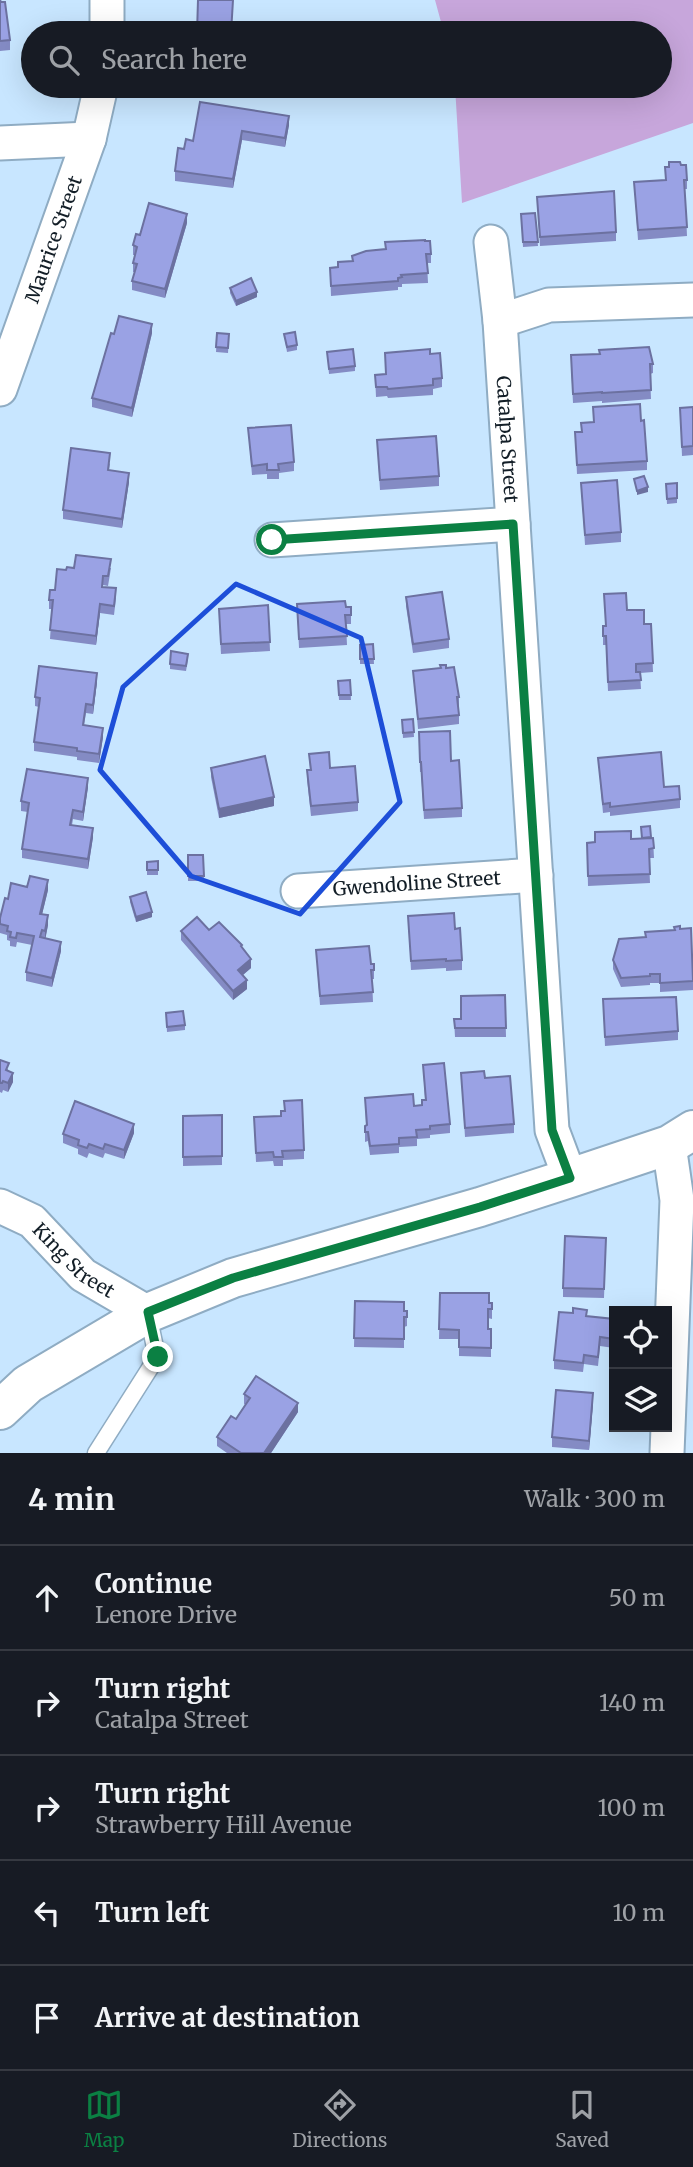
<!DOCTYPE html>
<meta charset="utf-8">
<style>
body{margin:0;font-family:Merriweather,serif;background:#20242c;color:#f1f3f6}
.controls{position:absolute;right:21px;bottom:21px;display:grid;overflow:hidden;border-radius:0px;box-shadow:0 7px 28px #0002}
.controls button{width:63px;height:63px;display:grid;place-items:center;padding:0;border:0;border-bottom:2px solid #363941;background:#171b24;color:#f1f3f6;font:35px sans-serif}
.stop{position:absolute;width:21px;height:21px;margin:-16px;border:5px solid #0b8043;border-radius:50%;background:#fff}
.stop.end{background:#0b8043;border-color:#fff;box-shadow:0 2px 7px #0008}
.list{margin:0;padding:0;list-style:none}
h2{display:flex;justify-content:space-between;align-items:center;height:91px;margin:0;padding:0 28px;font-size:30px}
h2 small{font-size:23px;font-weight:400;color:#9ea1a6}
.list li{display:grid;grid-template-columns:46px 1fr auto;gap:21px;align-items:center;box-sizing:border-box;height:105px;padding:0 28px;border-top:2px solid #363941}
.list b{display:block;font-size:26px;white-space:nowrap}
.list p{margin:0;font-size:23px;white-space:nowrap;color:#9ea1a6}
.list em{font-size:23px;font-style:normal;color:#9ea1a6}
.icon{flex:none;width:38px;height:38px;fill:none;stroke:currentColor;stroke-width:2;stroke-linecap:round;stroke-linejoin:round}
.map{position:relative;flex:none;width:693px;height:1453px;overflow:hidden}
.search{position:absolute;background:#171b24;box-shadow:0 7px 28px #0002;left:21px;right:21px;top:21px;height:77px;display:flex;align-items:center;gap:18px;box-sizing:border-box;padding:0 24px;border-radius:38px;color:#9ea1a6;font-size:26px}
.sheet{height:616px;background:#171b24}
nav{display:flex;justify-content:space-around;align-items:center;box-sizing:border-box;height:98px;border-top:2px solid #363941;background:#171b24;font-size:19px;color:#9ea1a6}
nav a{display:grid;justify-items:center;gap:4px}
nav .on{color:#0b8043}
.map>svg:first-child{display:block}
.green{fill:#c7a6db}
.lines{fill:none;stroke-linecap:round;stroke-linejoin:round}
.lane-casing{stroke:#8facc3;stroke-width:19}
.street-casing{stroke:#8facc3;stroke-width:37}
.secondary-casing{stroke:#8facc3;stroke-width:42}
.lane{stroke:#fff;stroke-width:16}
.street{stroke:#fff;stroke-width:33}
.secondary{stroke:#fff;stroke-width:38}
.wall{fill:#848bc4}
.shaded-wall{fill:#6c71a0}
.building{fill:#9aa2e4;stroke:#6c71a0;stroke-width:2}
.route{stroke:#0b8043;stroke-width:9}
.marked{fill:none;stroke:#1d4ed8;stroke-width:5;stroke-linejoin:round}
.labels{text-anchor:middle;stroke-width:6;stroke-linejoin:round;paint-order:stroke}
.street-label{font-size:19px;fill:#131e27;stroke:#e4f0fa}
</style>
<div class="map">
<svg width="693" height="1453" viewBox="0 0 693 1453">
<rect width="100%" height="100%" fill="#c8e6ff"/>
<polygon class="green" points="435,0 693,0 693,123 462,203 455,86 660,86 660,33 444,33"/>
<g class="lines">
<defs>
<polyline id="lane" points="96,1453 157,1357 148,1314"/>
<g id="street">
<polyline points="107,33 107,0"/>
<polyline points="0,143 89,139"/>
<path id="s1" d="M491,242L500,321L552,1130L570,1178"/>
<polyline points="500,321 549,305 693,300"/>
<path id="s2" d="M0,389L89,139L101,86"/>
<polyline points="272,540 513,524"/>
<path id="s3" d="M298,891L536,875"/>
<path id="s4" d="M0,1206L32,1221L83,1275L148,1313"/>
<polyline points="667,1453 677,1200 669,1145"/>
</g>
<polyline id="secondary" points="0,1410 28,1384 148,1313 233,1278 480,1207 570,1178 669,1145 693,1130"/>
</defs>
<use href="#lane" class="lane-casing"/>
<use href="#street" class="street-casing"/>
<use href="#secondary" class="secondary-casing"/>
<use href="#lane" class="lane"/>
<use href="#street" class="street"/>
<use href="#secondary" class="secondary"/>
</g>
<g class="wall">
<polygon points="0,0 10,40 10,50 0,51"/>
<polygon points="200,102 289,125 285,147 242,140 233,188 175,181 175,171 184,149 193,141"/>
<polygon points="681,165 687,180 687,189 685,189 687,236 638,240 634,182 665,180 665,167"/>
<polygon points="537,197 616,232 616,241 540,246"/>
<polygon points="535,213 538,246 523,247 521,214"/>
<polygon points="187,223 165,298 132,290 132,281 135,272 133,272 133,263 135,255 133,255 133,245"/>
<polygon points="385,242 431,254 431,263 427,263 428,283 402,284 402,287 398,287 398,290 331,296 330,268 338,267 385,250"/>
<polygon points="230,288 257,297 236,306 230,293"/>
<polygon points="152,333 132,417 92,407 92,398 114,334"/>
<polygon points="217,333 229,334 228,353 216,352"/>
<polygon points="284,334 297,345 297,350 287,352"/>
<polygon points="327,352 355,366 355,371 329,374"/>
<polygon points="385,353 430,354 442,378 442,387 433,389 433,395 388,398 387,396 376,397 375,375 385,374"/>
<polygon points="653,364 653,373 650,374 651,399 602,403 602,401 573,403 571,365"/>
<polygon points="593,407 641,421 647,461 647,470 577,474 575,432 581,432 581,423 593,422"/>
<polygon points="693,407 693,455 682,456 680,408"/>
<polygon points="248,428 294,462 294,471 279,473 279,479 267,479 267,474 252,475"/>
<polygon points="377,440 439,476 439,486 380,490"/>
<polygon points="110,463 109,470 129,482 122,528 63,519 63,510"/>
<polygon points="581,483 621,532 621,542 585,545"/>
<polygon points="677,483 677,503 667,504 666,484"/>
<polygon points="74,568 111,568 108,586 103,585 103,587 116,598 114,615 100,613 96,645 50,639 52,609 49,609 49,600 55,590"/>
<polygon points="406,597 449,639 449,648 413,653 406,606"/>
<polygon points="297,604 346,607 351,615 351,624 346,624 347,645 299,648"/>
<polygon points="268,605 270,651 221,654 219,618"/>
<polygon points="627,610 644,624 651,624 653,672 640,673 641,689 608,691 606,645 603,645 603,626 605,626"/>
<polygon points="373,644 374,664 360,664 360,645"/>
<polygon points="188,659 186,671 170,669 170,664"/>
<polygon points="446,668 459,697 459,724 418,729 413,671"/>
<polygon points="350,680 351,700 339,700 338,681"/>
<polygon points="97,682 93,714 86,713 84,725 103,737 99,763 77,760 77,757 34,751 34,742 39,707 35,706 35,697"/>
<polygon points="413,719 414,737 403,738 402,720"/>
<polygon points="419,732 451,761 462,808 462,817 424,819 421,772 420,772"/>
<polygon points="309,754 330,768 358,802 358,811 311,816 307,779 307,770 310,770"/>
<polygon points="598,758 664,787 680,799 680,808 610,816 610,812 603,813"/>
<polygon points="211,768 274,806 219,818 211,777"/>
<polygon points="88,787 83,821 73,819 72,825 93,837 88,869 22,858 22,849 28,812 21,811 21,801"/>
<polygon points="653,838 654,858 649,858 650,883 588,886 587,843"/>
<polygon points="188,855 203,855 204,881 188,881"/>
<polygon points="158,861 158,875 147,875 147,862"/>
<polygon points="27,887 48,890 42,914 48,925 45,939 61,951 52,987 26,981 26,972 32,945 17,942 16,947 10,946 10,941 7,940 7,935 0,933 0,918 8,899"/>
<polygon points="130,897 152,917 136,922 130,902"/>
<polygon points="408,916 455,929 462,960 462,970 446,971 446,968 411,970"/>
<polygon points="680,929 693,961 693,990 660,992 660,983 650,983 650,985 621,987 613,969 613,960 646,937"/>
<polygon points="209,930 242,948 251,968 243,975 247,989 233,1000 181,940 181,931"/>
<polygon points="316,950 371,964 374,964 374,979 372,979 373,1002 320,1005"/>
<polygon points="505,995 506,1037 455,1037 454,1019 461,1019"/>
<polygon points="603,999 678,1031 678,1040 605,1046"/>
<polygon points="166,1013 185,1025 185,1030 167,1032"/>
<polygon points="0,1060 9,1071 13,1082 8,1092 3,1090 2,1093 0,1092"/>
<polygon points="423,1065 450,1124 450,1133 430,1135 430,1138 417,1139 417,1146 399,1147 399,1153 370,1155 368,1141 365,1142 365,1126 366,1126 365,1098 414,1106 422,1105 425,1100"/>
<polygon points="461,1073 485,1078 514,1124 514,1133 465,1137"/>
<polygon points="284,1101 304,1150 304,1159 283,1160 283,1166 274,1166 273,1161 256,1162 254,1117 281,1116 284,1111"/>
<polygon points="222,1115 222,1165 183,1166 183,1116"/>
<polygon points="134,1133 124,1159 105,1153 103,1158 89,1153 87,1158 78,1154 78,1149 63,1143 63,1134"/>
<polygon points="606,1238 604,1298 563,1297 563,1288"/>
<polygon points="440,1293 492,1303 492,1319 488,1318 488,1329 491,1329 491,1357 459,1356 459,1339 439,1339"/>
<polygon points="355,1301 407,1311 407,1326 404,1327 404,1348 354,1347"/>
<polygon points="587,1316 614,1319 614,1348 600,1346 598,1366 584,1364 583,1372 554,1369 554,1360"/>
<polygon points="244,1394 298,1412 271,1453 227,1453 217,1446 217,1437 236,1419 246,1405 244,1404"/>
<polygon points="593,1403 589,1450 552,1447 552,1437"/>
</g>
<g class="shaded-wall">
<polygon points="289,116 289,125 285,147 285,138"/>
<polygon points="242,131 242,140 233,188 233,179"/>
<polygon points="187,214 187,223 165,298 165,289"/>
<polygon points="257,292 257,297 236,306 236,301"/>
<polygon points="152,324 152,333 132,417 132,408"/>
<polygon points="129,473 129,482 122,528 122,519"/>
<polygon points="648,487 648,492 637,495 637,491"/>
<polygon points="100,604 100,613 96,645 96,636"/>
<polygon points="97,673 97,682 93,714 93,705"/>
<polygon points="103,728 103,737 99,763 99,754"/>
<polygon points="88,778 88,787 83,821 83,812"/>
<polygon points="274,797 274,806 219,818 219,809"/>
<polygon points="93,828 93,837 88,869 88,859"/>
<polygon points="48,880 48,890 40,923 40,914"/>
<polygon points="152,912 152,917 136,922 136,917"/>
<polygon points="48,915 48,925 45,941 45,931"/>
<polygon points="61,942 61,951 52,987 52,978"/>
<polygon points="251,959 251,968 238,979 238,970"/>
<polygon points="247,980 247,989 233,1000 233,991"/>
<polygon points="13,1073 13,1082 8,1092 8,1083"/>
<polygon points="134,1124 134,1133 124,1159 124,1150"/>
<polygon points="593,1393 593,1403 589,1450 589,1441"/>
<polygon points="298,1403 298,1412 271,1453 264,1453"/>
</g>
<g class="building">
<polygon points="0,0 1,2 5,2 10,40 0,41"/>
<polygon points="198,0 233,0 231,33 197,33"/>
<polygon points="200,102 289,116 285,138 242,131 233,179 175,171 178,148 184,149 186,139 193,141"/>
<polygon points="669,162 680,162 681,165 686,165 687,180 684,180 687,227 638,230 634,182 666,180 665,167 669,167"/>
<polygon points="614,191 616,232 540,237 537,197"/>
<polygon points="149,203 187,214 165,289 132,281 137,264 133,263 137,247 133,245 136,234 140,235"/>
<polygon points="535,213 538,242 523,242 521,214"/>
<polygon points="425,240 425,241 430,241 431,254 426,254 428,273 401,275 402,277 398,278 398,281 331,286 330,268 338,267 338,262 353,261 352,256 366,251 386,249 385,242"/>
<polygon points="251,278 257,292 236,301 230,288"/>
<polygon points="119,316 152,324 132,408 92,398 111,333 114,334"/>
<polygon points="295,332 297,345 287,347 284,334"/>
<polygon points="217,333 229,334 228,348 216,347"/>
<polygon points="649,347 653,364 650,364 651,390 602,393 602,392 573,394 571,355 600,354 599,350"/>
<polygon points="353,349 355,366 329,369 327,352"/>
<polygon points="430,349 430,354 440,353 442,378 433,379 433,385 388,389 387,387 376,387 375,375 386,374 385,353"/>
<polygon points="640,404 641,421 644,420 647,461 577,465 575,432 582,432 581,423 594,422 593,407"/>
<polygon points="693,407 693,446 682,447 680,408"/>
<polygon points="291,425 294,462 278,464 279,470 267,470 267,464 252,466 248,428"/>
<polygon points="436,436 439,476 380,480 377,440"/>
<polygon points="71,448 110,453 108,470 129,473 122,519 63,510"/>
<polygon points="644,476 648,487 637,491 634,479"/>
<polygon points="617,480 621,532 585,535 581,483"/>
<polygon points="677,483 677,498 667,499 666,484"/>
<polygon points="76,555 111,559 108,576 103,576 102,587 116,588 114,606 100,604 96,636 50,630 53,600 49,600 50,590 55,590 57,569 66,570 67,567 74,568"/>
<polygon points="442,592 449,639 413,644 406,597"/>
<polygon points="626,593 627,610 644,610 644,624 651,624 653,663 636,664 636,672 640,672 641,680 608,682 606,636 603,636 603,626 606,626 604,594"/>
<polygon points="345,601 346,607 351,607 351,615 345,615 347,636 299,639 297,604"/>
<polygon points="268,605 270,642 221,644 219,609"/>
<polygon points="373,644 374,659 360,659 360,645"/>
<polygon points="171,651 188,654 186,666 170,664"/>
<polygon points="440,665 446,665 446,668 454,667 459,697 457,697 459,715 418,719 413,671 441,668"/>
<polygon points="39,666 97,673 93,705 86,704 83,725 103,728 99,754 77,751 77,748 34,742 40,698 35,697"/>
<polygon points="350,680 351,695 339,695 338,681"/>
<polygon points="413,719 414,732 403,733 402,720"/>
<polygon points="450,731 451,761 459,760 462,808 424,810 421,762 420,762 419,732"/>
<polygon points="329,752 330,768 355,766 358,802 311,806 307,770 311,770 309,754"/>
<polygon points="661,752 664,787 679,786 680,799 610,807 610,803 603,804 598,758"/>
<polygon points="265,756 274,797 219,809 211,768"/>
<polygon points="27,769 88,778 83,812 73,810 70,825 93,828 88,859 22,849 29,803 21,801"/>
<polygon points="650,826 651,837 642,838 641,827"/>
<polygon points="631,831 631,839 653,838 654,848 649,849 650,874 588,876 587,843 595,842 595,832"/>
<polygon points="188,855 203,855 204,876 188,876"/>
<polygon points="158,861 158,870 147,870 147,862"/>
<polygon points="30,876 48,880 40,914 48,915 45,931 42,930 40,937 61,942 52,978 26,972 34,936 17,933 16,938 10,937 11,932 7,931 8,926 0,924 0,918 5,898 8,899 11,883 27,887"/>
<polygon points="146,892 152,912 136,917 130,897"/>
<polygon points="454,913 455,929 460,928 462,960 446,961 446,959 411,961 408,916"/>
<polygon points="197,917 209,930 219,922 242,945 241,946 251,959 238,970 247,980 233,991 181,931"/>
<polygon points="680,926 680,929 691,928 693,981 660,983 660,974 650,974 650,976 621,978 613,960 619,939 646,937 645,932 675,930 674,927"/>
<polygon points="369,946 371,964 374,964 374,970 371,970 373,992 320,996 316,950"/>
<polygon points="505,995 506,1028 455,1028 454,1019 461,1019 461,996"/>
<polygon points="676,997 678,1031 605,1037 603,999"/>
<polygon points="183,1011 185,1025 167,1027 166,1013"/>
<polygon points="0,1060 9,1063 6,1070 13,1073 8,1083 3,1081 2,1083 0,1083"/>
<polygon points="444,1063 450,1124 430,1126 430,1129 416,1130 417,1137 399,1138 399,1144 370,1146 368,1132 365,1132 365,1126 367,1125 365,1098 413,1094 414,1106 422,1105 422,1100 426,1100 423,1065"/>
<polygon points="484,1071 485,1078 510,1076 514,1124 465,1128 461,1073"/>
<polygon points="302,1100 304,1150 282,1151 283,1157 274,1157 273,1152 256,1153 254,1117 281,1116 281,1111 285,1111 284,1101"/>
<polygon points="75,1101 134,1124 124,1150 105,1144 103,1149 89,1144 87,1148 78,1145 79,1140 63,1134"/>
<polygon points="222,1115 222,1156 183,1157 183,1116"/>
<polygon points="565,1236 606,1238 604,1289 563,1288"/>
<polygon points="440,1293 489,1293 489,1303 492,1303 492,1309 488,1309 488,1329 491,1329 491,1348 459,1347 459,1330 439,1329"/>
<polygon points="355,1301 404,1302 404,1311 407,1311 407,1317 404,1317 404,1339 354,1338"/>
<polygon points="573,1308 587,1310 586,1316 614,1319 614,1339 600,1337 598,1357 584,1355 583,1363 554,1360 559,1312 573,1313"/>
<polygon points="256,1376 298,1403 264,1453 241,1453 217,1437 231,1416 236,1419 250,1398 244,1394"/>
<polygon points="556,1390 593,1393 589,1441 552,1437"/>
</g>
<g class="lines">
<polyline class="route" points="158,1357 148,1312 233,1278 480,1207 570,1178 552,1130 513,524 272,540"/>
</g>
<path class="marked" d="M236,584L361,638L400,802L300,914L191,876L100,770L123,687Z"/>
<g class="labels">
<g class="street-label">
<text dy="7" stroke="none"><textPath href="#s2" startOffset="159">Maurice Street</textPath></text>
<text dy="7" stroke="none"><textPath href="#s1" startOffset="198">Catalpa Street</textPath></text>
<text dy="7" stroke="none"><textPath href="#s3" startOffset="119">Gwendoline Street</textPath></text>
<text dy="7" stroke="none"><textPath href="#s4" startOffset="93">King Street</textPath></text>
</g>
</g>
</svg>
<div class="controls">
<button><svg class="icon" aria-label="locate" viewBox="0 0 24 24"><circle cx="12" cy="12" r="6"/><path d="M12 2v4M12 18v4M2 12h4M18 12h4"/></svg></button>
<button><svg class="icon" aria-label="layers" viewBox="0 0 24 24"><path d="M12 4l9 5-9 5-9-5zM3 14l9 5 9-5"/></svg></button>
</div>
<div class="stop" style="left:272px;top:540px"></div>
<div class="stop end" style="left:158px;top:1357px"></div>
<div class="search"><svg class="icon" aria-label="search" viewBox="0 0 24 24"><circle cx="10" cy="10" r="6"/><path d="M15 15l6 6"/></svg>Search here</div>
</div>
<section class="sheet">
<h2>4 min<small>Walk · 300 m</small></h2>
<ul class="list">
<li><svg class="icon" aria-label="ahead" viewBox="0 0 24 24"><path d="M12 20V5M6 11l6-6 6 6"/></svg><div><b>Continue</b><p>Lenore Drive</p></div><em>50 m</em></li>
<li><svg class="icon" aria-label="right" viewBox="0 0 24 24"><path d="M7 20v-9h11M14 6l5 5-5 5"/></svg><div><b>Turn right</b><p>Catalpa Street</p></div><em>140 m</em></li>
<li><svg class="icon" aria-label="right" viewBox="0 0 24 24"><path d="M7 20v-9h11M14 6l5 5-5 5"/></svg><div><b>Turn right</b><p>Strawberry Hill Avenue</p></div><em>100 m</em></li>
<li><svg class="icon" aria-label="left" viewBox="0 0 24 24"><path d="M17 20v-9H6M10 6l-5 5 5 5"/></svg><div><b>Turn left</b></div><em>10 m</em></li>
<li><svg class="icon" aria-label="arrive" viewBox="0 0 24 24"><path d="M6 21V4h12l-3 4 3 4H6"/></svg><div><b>Arrive at destination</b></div></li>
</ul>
</section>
<nav>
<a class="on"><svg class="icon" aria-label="map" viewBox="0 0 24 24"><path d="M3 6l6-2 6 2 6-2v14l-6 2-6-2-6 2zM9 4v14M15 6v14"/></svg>Map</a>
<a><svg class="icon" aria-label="directions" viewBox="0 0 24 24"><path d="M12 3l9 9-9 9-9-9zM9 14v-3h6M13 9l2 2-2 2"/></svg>Directions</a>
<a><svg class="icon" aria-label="saved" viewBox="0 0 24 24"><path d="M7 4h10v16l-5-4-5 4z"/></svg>Saved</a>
</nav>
